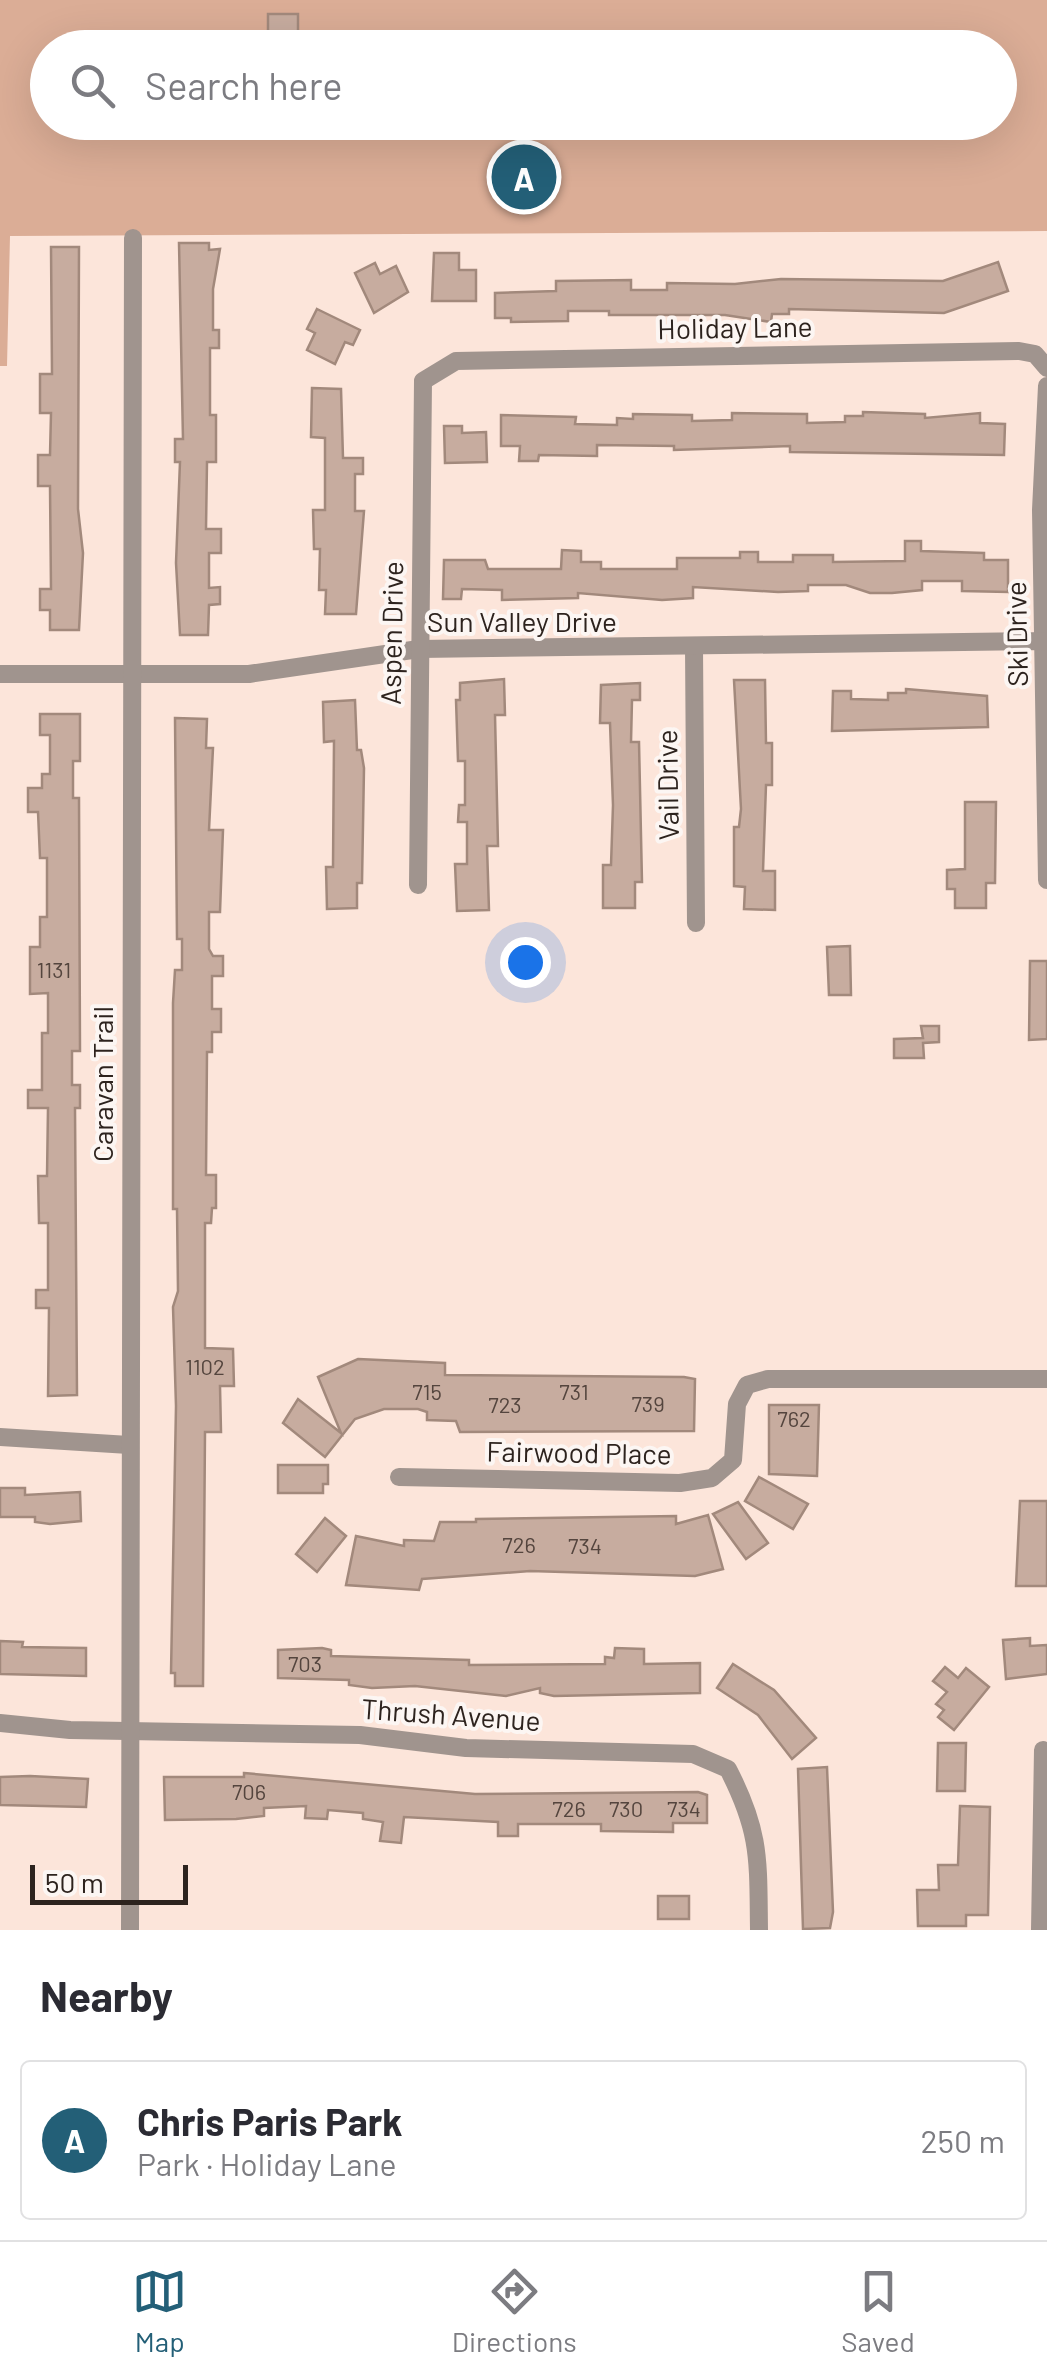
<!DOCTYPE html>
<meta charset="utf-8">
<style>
body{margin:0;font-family:Barlow,sans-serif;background:#f7f7f7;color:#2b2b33}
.scale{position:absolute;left:30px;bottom:25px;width:158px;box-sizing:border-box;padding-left:10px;border:5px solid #2d231e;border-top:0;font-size:28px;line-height:35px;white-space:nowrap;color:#2d231e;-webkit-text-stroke:8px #fcf6f3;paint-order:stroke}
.you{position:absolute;left:525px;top:962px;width:35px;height:35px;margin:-25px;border:8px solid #fff;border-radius:50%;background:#1a73e8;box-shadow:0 0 0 15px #1a73e833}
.badge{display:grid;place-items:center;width:65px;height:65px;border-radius:50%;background:#235f77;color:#fff;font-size:32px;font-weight:700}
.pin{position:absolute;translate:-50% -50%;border:5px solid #fff;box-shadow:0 2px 10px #0006}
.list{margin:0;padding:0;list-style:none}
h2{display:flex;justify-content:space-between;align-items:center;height:130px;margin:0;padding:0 40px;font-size:42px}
h2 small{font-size:32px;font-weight:400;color:#7c7c81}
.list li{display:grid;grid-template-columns:65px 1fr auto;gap:30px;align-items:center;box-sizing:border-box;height:160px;margin:0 20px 20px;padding:0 20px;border:2px solid #e1e1e2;border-radius:10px}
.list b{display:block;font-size:38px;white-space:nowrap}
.list p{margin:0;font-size:32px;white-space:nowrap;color:#7c7c81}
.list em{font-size:32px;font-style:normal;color:#7c7c81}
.icon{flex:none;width:55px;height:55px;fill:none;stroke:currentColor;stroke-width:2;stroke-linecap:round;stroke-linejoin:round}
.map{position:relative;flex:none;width:1047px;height:1930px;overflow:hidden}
.search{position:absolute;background:#fff;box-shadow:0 10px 40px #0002;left:30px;right:30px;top:30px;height:110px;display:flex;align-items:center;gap:25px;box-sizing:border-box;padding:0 35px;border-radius:55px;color:#7c7c81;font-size:38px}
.sheet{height:310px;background:#fff}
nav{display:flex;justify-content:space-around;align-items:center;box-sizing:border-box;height:140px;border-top:2px solid #e1e1e2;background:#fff;font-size:28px;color:#7c7c81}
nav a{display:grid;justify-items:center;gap:5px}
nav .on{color:#235f77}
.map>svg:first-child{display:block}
.green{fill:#dbad96;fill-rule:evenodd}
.building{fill:#c7ac9f;stroke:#a2897c;stroke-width:2.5}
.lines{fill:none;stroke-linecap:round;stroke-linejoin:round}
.minor{stroke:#a0948e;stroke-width:18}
.labels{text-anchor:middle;stroke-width:8;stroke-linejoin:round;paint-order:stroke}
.number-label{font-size:22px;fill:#54453e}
.street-label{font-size:28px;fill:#2d231e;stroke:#fcf6f3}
</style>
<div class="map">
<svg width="1047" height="1930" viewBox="0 0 1047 1930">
<rect width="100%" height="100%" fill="#fce5da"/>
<path class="green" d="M0,0H1047V231L10,236L7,366H0ZM48,48H1000V122H48Z"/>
<g class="building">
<polygon points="268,14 298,14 298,36 305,48 268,48"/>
<polygon points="179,243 209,243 209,250 220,249 213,289 213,330 219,330 219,348 210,348 210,415 216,415 216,462 207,462 206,529 221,529 221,553 209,553 209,588 220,587 220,604 209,605 208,635 180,635 176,563 180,462 175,462 175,439 183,439"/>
<polygon points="51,247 79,247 78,509 83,553 79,630 50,630 50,610 40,610 40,589 51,589 50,486 38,486 38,455 50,455 51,413 40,413 40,374 52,374"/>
<polygon points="434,253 459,253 459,270 476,270 476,301 432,301"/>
<polygon points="998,262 1008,291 944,313 789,309 789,314 772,314 771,322 725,315 609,315 609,311 568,311 568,321 511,322 511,318 495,318 495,293 556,291 556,281 631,280 631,290 667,290 667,283 735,284 781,279 943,281"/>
<polygon points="375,263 380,274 396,266 408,292 374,313 355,273"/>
<polygon points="317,309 360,330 353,345 345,342 335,364 307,350 315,333 307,329"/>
<polygon points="312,388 341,389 343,458 363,458 363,474 355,474 355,511 364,511 356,614 325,614 326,590 319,590 320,549 314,549 313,510 325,510 325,438 311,437"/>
<polygon points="863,412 925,414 925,418 980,413 980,423 1005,424 1004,455 790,452 790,446 674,450 674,446 597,445 597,456 539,455 538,461 519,461 520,446 501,446 501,415 576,417 575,424 617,425 617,418 633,419 633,414 692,415 692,421 732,420 732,413 807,414 807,423 845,422 845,416 863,416"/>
<polygon points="444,426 462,426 462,433 486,432 487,462 445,463"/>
<polygon points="905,541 921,541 921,551 984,553 984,560 1008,560 1008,592 962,591 962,581 922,581 922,590 892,593 870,593 846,585 808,585 808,591 778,592 693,587 693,598 662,600 578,593 578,598 502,600 502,590 462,589 461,599 443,599 444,560 485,560 488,569 561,569 562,550 581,551 581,562 601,562 601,569 677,569 677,558 740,558 740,552 758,552 758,562 793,562 793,555 833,555 833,562 905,561"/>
<polygon points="504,679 505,715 495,715 498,846 487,846 489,910 457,911 455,864 467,864 467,822 458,822 459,805 465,805 465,761 458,761 456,700 460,700 460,683"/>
<polygon points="734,680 765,680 766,743 772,743 772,785 766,785 763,871 775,871 775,910 744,909 745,887 734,886 734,827 739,827 741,809"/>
<polygon points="640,683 640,700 632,700 631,742 639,742 642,882 635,882 635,908 603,908 603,865 611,865 613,805 610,723 600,723 601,685"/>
<polygon points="906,689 987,696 988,727 832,731 833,691 851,691 851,699 888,700 888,693 906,693"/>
<polygon points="355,700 357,750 361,750 364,768 362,883 357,883 357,908 327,909 326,867 333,867 334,741 324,742 323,702"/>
<polygon points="40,714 80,714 80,761 73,761 73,798 79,798 80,1051 72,1051 72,1085 80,1085 80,1108 75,1108 77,1395 48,1396 49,1308 36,1308 36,1290 48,1290 48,1223 39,1223 38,1176 47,1176 48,1108 28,1108 28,1090 42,1090 42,1033 48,1033 48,993 30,994 30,947 40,947 40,917 47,917 47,858 40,858 38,812 28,812 28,788 42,788 42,774 50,774 50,735 40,735"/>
<polygon points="175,718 207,719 206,748 213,748 209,830 223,830 220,912 209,912 209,949 213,956 223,956 223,976 212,976 212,1009 221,1009 221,1032 212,1032 212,1052 207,1052 206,1175 216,1175 216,1208 212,1208 211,1223 205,1223 205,1348 233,1349 234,1386 220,1386 221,1432 205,1432 203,1686 175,1686 175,1673 171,1673 176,1406 173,1307 178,1291 177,1209 173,1209 173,1003 175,970 182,970 182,939 177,939"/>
<polygon points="965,802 996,802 995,883 986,883 986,908 955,908 955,889 947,889 947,870 965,869"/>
<polygon points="850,946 851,995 829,995 827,947"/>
<polygon points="1030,961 1047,961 1047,1039 1029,1040"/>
<polygon points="921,1026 939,1026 939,1042 923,1043 924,1058 894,1058 894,1039 923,1038"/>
<polygon points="358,1359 445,1363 445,1375 684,1377 695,1379 694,1431 460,1432 456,1421 427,1420 427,1412 418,1409 384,1409 355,1419 325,1457 283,1423 298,1399 341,1433 318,1377"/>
<polygon points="769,1405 819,1405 817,1476 769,1474"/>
<polygon points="278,1465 328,1465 328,1484 323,1484 323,1493 278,1493"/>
<polygon points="759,1477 808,1504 793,1529 745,1501"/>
<polygon points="0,1488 25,1488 25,1495 80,1492 81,1521 50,1524 35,1522 35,1517 0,1517"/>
<polygon points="1020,1501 1047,1501 1047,1586 1016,1586"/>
<polygon points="738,1502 768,1543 746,1559 713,1514"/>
<polygon points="708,1515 723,1569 695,1576 530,1571 422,1579 419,1590 346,1585 356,1536 404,1546 404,1540 434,1541 440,1522 476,1522 476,1519 676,1516 676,1524"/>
<polygon points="325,1518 346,1536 317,1572 296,1554"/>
<polygon points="1030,1638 1030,1646 1047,1645 1047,1674 1006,1679 1003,1640"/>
<polygon points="0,1641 23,1642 22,1647 86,1648 86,1676 0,1674"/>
<polygon points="322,1648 331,1650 331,1656 469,1660 469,1665 605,1664 605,1657 614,1658 615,1648 644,1649 644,1664 700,1663 700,1693 554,1696 540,1693 540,1688 506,1696 415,1686 372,1688 349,1685 349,1680 278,1678 278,1650"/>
<polygon points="733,1664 774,1690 816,1738 792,1759 758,1715 717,1688"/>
<polygon points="945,1667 958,1678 966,1668 989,1687 954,1730 938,1717 944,1710 936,1704 947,1692 933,1681"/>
<polygon points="938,1743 966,1743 965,1791 937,1791"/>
<polygon points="827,1767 833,1912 830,1928 803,1929 798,1769"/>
<polygon points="244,1773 475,1794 698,1792 707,1795 707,1823 673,1823 673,1832 601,1831 601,1824 518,1824 518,1836 498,1836 498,1822 404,1817 401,1843 380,1841 383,1822 363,1819 363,1813 328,1810 327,1819 305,1818 306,1806 264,1808 264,1816 236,1819 165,1820 164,1777 244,1777"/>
<polygon points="30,1776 88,1779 86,1807 0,1805 0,1777"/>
<polygon points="960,1806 990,1807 988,1915 966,1915 966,1926 918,1926 917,1890 939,1890 938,1865 958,1865"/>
<rect x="658" y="1896" width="31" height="23"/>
</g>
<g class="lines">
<g class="minor">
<polyline points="1047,386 1041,510 1047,880"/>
<polyline points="694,647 696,923"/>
<polyline points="0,674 249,674 419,649 1047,641"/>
<polyline points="418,885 423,381 456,361 1019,351 1035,354 1047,368"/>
<polyline points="0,1437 129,1445"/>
<polyline points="399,1477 680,1483 712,1478 733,1460 737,1404 747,1385 768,1379 1047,1379"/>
<path d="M0,1723L70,1730L360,1735L466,1748L693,1754L728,1769C761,1833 758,1860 759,1930"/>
<polyline points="130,1930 133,238"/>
<polyline points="1040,1930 1043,1750"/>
</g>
</g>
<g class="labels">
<g class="number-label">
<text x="54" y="978">1131</text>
<text x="205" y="1375">1102</text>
<text x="427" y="1400">715</text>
<text x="574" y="1400">731</text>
<text x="648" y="1412">739</text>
<text x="505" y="1413">723</text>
<text x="794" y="1427">762</text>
<text x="519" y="1553">726</text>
<text x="585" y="1554">734</text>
<text x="305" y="1672">703</text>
<text x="249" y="1800">706</text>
<text x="569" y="1817">726</text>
<text x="626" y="1817">730</text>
<text x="684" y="1817">734</text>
</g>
<g class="street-label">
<text transform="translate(735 328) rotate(-1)" y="10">Holiday Lane</text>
<text x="522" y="632">Sun Valley Drive</text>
<text transform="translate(392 633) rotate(-89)" y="10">Aspen Drive</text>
<text transform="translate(1017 634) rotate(-91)" y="10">Ski Drive</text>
<text transform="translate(668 785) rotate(-91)" y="10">Vail Drive</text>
<text transform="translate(103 1084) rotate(-90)" y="10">Caravan Trail</text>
<text transform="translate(579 1453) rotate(1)" y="10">Fairwood Place</text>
<text transform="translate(451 1715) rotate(4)" y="10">Thrush Avenue</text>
</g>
</g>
</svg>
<div class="scale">50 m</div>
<div class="you"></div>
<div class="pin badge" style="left:524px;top:177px">A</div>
<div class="search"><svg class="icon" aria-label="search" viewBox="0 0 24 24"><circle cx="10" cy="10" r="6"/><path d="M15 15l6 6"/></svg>Search here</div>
</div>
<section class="sheet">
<h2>Nearby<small></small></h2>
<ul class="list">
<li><span class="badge">A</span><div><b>Chris Paris Park</b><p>Park · Holiday Lane</p></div><em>250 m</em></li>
</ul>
</section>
<nav>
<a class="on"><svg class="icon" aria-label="map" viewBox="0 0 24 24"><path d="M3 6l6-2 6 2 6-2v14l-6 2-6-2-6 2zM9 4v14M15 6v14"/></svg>Map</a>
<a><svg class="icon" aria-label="directions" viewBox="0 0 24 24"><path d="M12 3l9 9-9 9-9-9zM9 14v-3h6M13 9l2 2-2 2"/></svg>Directions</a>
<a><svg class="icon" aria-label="saved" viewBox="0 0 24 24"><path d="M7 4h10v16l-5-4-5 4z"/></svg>Saved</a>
</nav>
